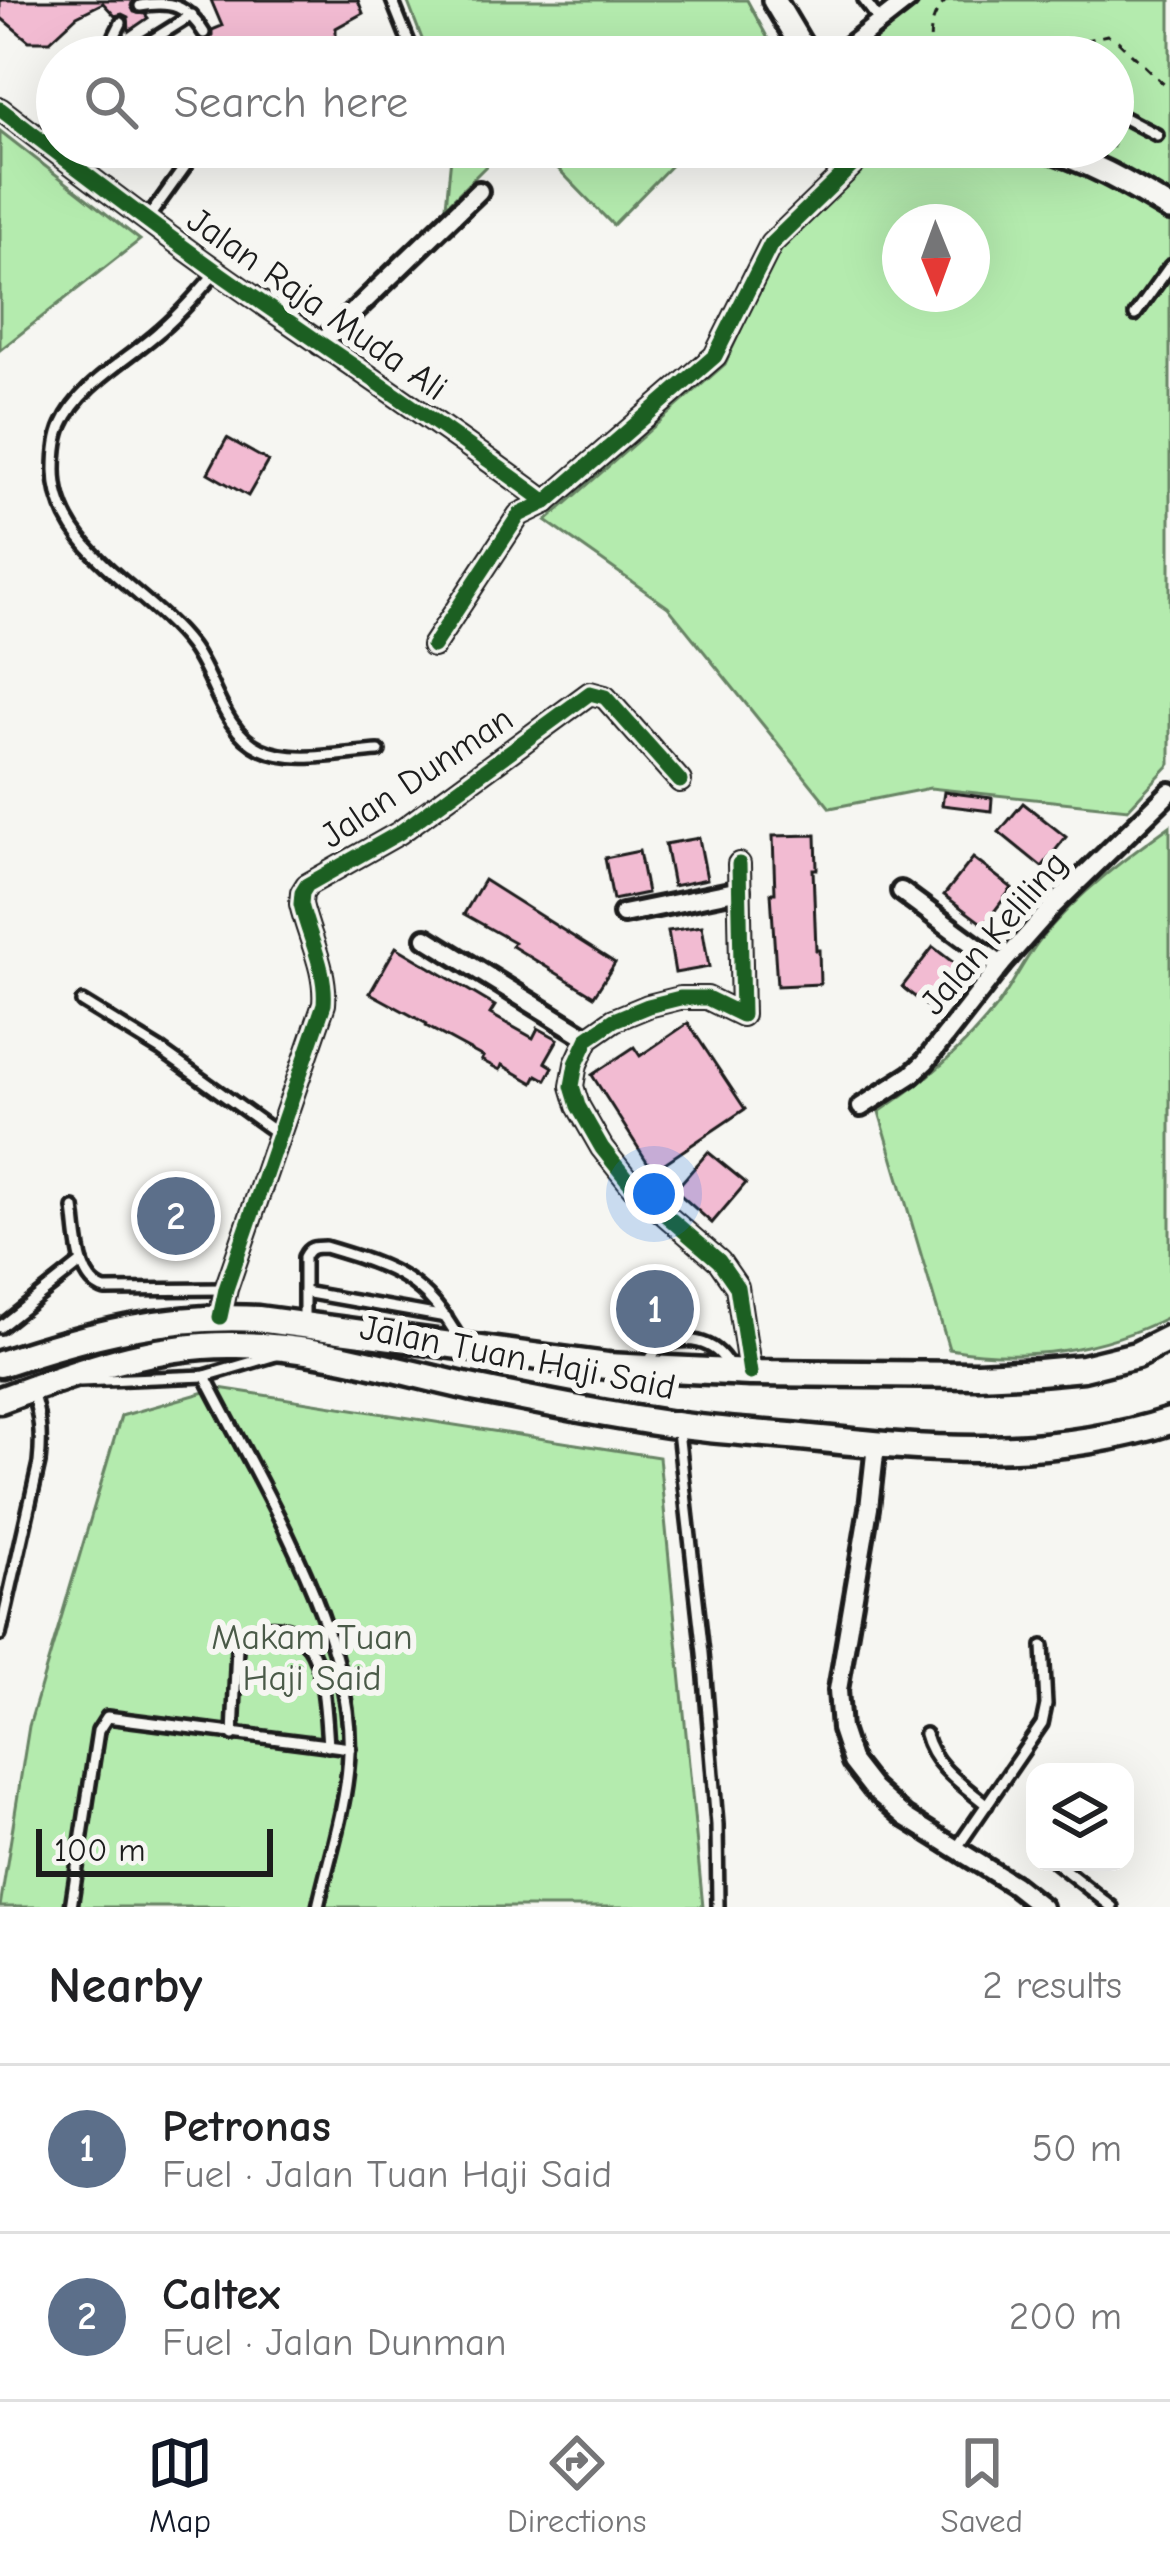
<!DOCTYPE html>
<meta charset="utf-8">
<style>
body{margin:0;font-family:"Comic Neue",sans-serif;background:#f2f2f2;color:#202124}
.controls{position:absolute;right:36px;bottom:36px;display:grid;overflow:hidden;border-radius:24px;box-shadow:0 12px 48px #0002}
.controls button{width:108px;height:108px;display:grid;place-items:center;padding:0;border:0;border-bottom:3px solid #e0e0e0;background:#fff;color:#202124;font:60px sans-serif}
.compass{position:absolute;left:882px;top:204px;width:108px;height:108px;border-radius:50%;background:#fff;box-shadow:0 12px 48px #0002;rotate:179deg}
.scale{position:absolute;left:36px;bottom:30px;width:237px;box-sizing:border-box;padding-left:12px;border:6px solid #1c1c1c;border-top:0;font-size:33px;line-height:42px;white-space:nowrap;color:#1c1c1c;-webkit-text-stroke:9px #f6f6f2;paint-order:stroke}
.you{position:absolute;left:654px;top:1194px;width:42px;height:42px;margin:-30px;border:9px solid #fff;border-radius:50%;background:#1a73e8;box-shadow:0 0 0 18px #1a73e833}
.badge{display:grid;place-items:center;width:78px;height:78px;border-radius:50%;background:#111827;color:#fff;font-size:39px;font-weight:700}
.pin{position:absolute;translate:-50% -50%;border:6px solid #fff;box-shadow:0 3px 12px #0006}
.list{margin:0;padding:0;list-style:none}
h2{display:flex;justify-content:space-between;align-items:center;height:156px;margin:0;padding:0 48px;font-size:51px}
h2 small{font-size:39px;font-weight:400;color:#757577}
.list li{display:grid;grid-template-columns:78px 1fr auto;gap:36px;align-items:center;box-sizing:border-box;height:168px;padding:0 48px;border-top:3px solid #e0e0e0}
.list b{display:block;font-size:45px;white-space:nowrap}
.list p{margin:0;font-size:39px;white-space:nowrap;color:#757577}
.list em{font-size:39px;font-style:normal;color:#757577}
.icon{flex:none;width:66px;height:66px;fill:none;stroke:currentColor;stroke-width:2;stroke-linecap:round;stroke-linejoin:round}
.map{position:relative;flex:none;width:1170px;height:1907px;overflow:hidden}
.search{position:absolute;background:#fff;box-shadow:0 12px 48px #0002;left:36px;right:36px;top:36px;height:132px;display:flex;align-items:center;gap:30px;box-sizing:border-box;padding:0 42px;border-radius:66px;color:#757577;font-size:45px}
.sheet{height:492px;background:#fff}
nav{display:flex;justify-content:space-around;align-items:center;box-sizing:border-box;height:168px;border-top:3px solid #e0e0e0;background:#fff;font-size:33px;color:#757577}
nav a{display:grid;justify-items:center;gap:6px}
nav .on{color:#111827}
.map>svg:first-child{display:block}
.green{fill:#b4ebae;stroke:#688465;stroke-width:3;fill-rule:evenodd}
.building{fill:#f2bbd2;stroke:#1c1c1c;stroke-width:3}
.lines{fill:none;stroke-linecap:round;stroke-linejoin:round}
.service-casing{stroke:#1c1c1c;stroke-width:18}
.minor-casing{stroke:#1c1c1c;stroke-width:26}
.tertiary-casing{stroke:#1c1c1c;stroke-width:30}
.secondary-casing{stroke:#1c1c1c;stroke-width:33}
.path{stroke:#1c1c1c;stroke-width:3;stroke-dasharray:9 9;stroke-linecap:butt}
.service{stroke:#f6f6f2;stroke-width:9}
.minor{stroke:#f6f6f2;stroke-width:16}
.tertiary{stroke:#f6f6f2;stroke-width:21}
.secondary{stroke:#f6f6f2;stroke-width:24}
.cycleway-casing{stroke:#f6f6f2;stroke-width:22}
.cycleway{stroke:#1b5e20;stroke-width:15}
.labels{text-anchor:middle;stroke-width:12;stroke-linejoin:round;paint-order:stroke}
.street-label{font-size:36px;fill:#1c1c1c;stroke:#f6f6f2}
.park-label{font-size:36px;fill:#4a5a48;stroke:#f6f6f2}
</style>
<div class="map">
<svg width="1170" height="1907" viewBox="0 0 1170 1907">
<rect width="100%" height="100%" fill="#f6f6f2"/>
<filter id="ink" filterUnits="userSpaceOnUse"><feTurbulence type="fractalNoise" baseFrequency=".00833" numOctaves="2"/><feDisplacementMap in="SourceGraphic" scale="24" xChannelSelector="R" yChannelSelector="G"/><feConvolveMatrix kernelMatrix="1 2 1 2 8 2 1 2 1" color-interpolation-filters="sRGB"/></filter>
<g filter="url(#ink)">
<g class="green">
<polygon points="407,0 747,0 778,57 429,57"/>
<polygon points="918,0 1170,0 1170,205 1055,147 1113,147 1113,57 850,57"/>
<polygon points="0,131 140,240 0,350"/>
<polygon points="452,147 505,147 446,206"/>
<polygon points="537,147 689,147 613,225"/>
<path d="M888,147L1028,149L1071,160L1170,215V764L1128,809L930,788L830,808L668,607L546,521L725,364L777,252ZM900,222H972V294H900Z"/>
<path d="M1170,826V1316C1101,1351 1025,1362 949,1349L879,1112C925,1081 963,1050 997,1006C1014,984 1025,957 1043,936C1080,892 1124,859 1170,826Z"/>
<polygon points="219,1388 659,1457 703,1907 0,1907 29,1726 121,1416"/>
</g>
<g class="building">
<polygon points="0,0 133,0 131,6 134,12 145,14 148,18 129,31 128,17 122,14 115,16 103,3 77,16 50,41 29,41 0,17"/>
<polygon points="211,0 358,0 363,13 336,28 336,35 282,57 215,57 213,51 202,48 199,40 208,41 212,36 212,30 222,26"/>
<polygon points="227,438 268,461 248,496 208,473"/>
<polygon points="944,792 992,798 991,811 942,805"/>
<polygon points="1023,803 1066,837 1042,867 999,832"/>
<polygon points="816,835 817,869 813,869 816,950 819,950 820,984 777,986 771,893 775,893 773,836"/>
<polygon points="699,838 707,879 673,886 665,844"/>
<polygon points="639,851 647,893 613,900 605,858"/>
<polygon points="973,858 1012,888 984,925 944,895"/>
<polygon points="484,880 615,963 594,996 512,946 514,942 464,914"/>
<polygon points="702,926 709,967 675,973 668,931"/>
<polygon points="396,947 495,1006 490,1014 533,1038 538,1028 558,1039 545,1062 553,1067 546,1080 537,1075 533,1083 502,1065 500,1070 481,1060 483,1057 426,1026 427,1024 370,993"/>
<polygon points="933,947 959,967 928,1007 902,987"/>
<polygon points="688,1023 745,1109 653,1171 592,1075 634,1047 640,1056"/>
<polygon points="708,1152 746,1183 712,1223 675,1190"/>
</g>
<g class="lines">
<defs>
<g id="service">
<polyline points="392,0 410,45 412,57"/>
<polyline points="864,0 879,20"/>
<path d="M140,6C172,0 187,6 204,33"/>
<polyline points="114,57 115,35 121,23"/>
<polyline points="125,57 192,15"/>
<polyline points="205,57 206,56"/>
<polyline points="1113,112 1157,135"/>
<polyline points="146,221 199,147"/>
<path d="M217,271C199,292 181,313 160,331C129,359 79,385 62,425C56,438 55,455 55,470C55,551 147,588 190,645C215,677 221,730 261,749C295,765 342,753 379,751"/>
<polyline points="1135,315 1170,266"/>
<polyline points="82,1002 162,1051 278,1134"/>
<path d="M74,1208C78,1233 76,1281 105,1290L226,1289"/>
<polyline points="304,1292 446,1317"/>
<path d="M304,1320V1257C309,1247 314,1247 325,1247C396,1268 425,1278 462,1344"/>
<polyline points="0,1327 82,1262"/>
<path d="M648,1363L658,1347C686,1335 714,1339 729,1366"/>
<path d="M205,1376C258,1480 355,1636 349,1753C347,1806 329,1856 318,1907"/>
<polyline points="80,1381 205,1376 276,1355"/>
<polyline points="678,1431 703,1653 717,1825 718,1907"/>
<path d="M0,1635L39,1463C42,1435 40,1415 31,1389"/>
<path d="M925,1734C933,1766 963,1785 987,1805"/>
<path d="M233,1735L237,1647L246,1632C325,1605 324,1692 328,1746"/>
<polyline points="956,1849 1042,1724 1046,1705 1043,1646"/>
<polyline points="1055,1862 1112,1907"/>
<polyline points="71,1907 98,1731 107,1717 350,1748"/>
</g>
<g id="minor">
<polyline points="835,57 908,0"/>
<path d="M0,109C73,165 146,221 222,275C330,351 440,423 546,502"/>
<polyline points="320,344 479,191"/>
<polyline points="433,646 519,515 546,502 715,356 771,244 871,147"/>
<polyline points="739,864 742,1015 707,998 680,998 648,1006 614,1020 588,1038 576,1064 572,1086 578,1106 602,1148 633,1187 719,1261 737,1287 750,1373"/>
<polyline points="901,891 1001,965"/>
<polyline points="623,914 740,890"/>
<polyline points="426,938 588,1038"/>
<polyline points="861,1107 911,1075 925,1062 1001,965 1054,905 1170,792"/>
<path d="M220,1317L226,1289L324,1004C327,970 309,938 301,904L302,893L307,885L399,833L590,693L605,697L680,781"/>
<polyline points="876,1445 869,1508 838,1690 841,1729 852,1762 873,1789 905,1817 1014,1885 1042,1907"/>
</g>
<g id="tertiary">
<polyline points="774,0 808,57"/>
<path d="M1038,147C1087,159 1127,183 1170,209"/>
</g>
<g id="secondary">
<path d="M0,1364C86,1335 167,1314 258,1319L607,1366L750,1373L978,1375L1039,1372L1083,1368L1136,1355L1170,1338"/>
<path d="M0,1400C75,1372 156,1343 237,1345C319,1346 399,1372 478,1389C543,1402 609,1416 675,1425C717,1431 759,1433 801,1437C928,1450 1046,1461 1170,1421"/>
</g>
</defs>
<use href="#service" class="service-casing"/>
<use href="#minor" class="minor-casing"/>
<use href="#tertiary" class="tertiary-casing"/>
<use href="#secondary" class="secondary-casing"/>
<g class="path">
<polyline points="878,45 902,57"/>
<path d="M932,57C928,36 930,15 947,0"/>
<polyline points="1054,57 1062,46 1107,35 1118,41 1170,90"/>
</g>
<use href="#service" class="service"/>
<use href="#minor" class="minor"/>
<use href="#tertiary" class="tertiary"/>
<use href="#secondary" class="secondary"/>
<defs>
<g id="cycleway">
<path d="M0,109C73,165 146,221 222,275C330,351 440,423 546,502"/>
<polyline points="433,646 519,515 546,502 715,356 771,244 871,147"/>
<polyline points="739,864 742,1015 707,998 680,998 648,1006 614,1020 588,1038 576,1064 572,1086 578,1106 602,1148 633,1187 719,1261 737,1287 750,1373"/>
<path d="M220,1317L226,1289L324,1004C327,970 309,938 301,904L302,893L307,885L399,833L590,693L605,697L680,781"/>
</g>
</defs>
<use href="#cycleway" class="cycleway-casing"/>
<use href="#cycleway" class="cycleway"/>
</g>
</g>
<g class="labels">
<g class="street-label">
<text transform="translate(318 303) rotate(35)" y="13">Jalan Raja Muda Ali</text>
<text transform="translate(416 776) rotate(-34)" y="13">Jalan Dunman</text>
<text transform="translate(993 932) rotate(-49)" y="13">Jalan Keliling</text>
<text transform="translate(518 1356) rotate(11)" y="13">Jalan Tuan Haji Said</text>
</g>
<g class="park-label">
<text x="312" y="1649">Makam Tuan<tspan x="312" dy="41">Haji Said</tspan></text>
</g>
</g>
</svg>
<div class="controls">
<button><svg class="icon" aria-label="layers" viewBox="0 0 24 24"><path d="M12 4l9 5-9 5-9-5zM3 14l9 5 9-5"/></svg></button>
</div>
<svg class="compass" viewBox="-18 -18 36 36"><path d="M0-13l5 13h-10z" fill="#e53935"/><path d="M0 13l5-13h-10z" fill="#757577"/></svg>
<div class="scale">100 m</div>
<div class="you"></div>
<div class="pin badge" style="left:655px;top:1309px;background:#5c6f8a">1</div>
<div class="pin badge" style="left:176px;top:1216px;background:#5c6f8a">2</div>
<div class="search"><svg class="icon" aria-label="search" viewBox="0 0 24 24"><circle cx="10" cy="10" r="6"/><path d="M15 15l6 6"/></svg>Search here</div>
</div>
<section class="sheet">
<h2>Nearby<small>2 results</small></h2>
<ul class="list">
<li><span class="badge" style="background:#5c6f8a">1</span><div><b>Petronas</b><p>Fuel · Jalan Tuan Haji Said</p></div><em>50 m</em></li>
<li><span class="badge" style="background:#5c6f8a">2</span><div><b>Caltex</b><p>Fuel · Jalan Dunman</p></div><em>200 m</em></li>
</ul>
</section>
<nav>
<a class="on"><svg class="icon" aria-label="map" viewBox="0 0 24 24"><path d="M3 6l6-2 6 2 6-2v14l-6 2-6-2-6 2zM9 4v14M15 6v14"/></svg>Map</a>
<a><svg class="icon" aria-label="directions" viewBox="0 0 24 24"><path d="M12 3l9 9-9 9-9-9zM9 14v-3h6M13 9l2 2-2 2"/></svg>Directions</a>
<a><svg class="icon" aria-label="saved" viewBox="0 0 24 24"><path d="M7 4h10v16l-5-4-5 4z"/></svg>Saved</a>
</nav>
